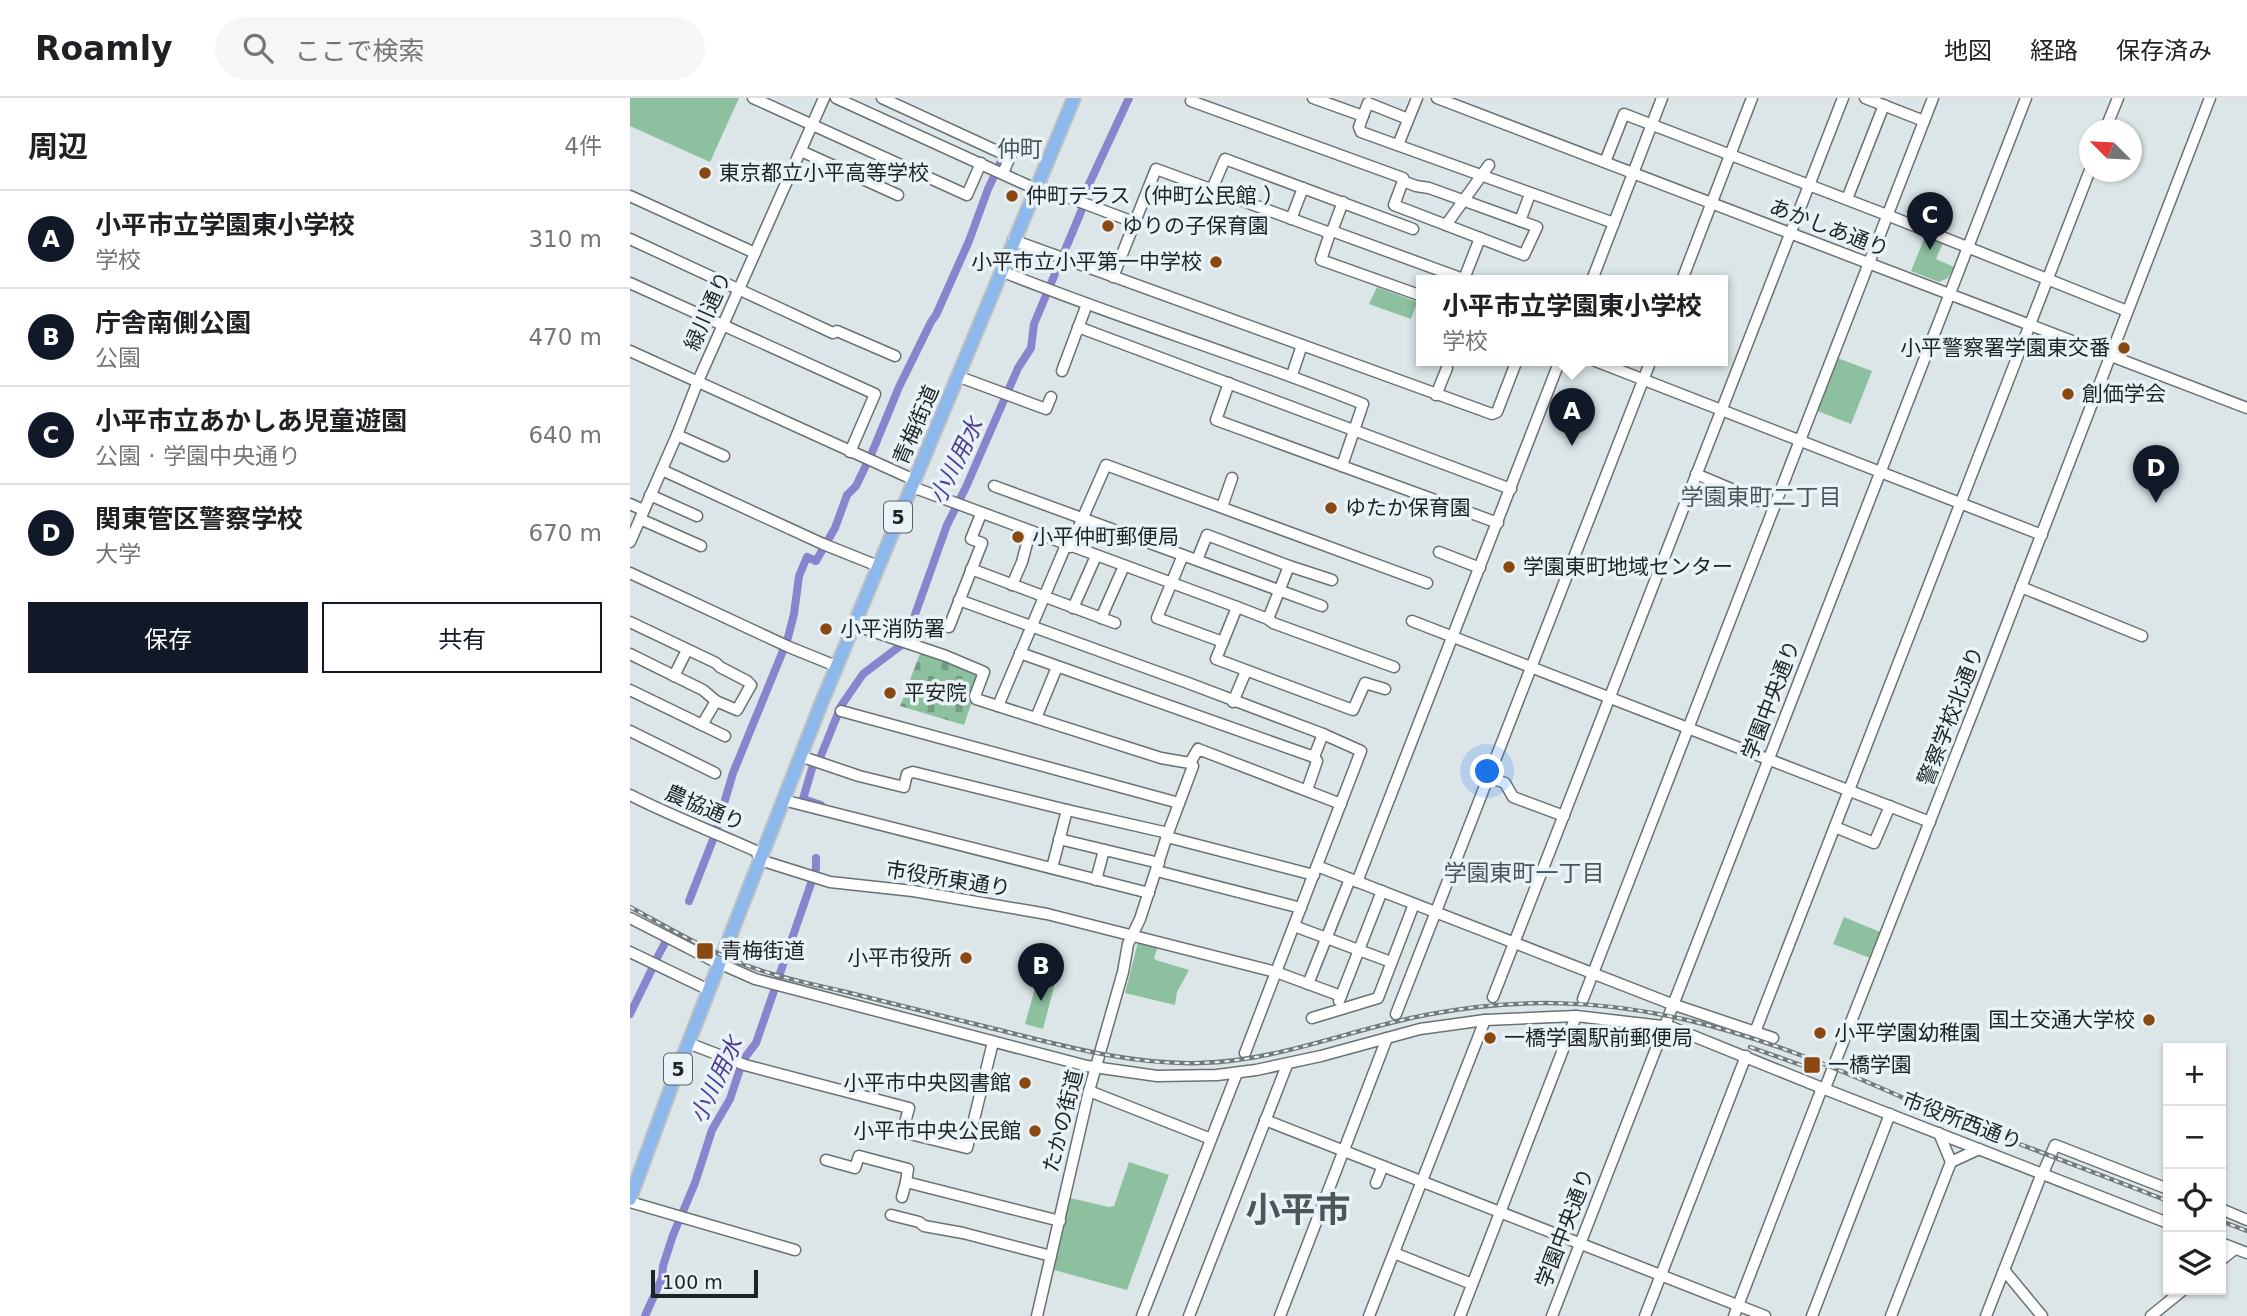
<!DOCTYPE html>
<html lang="ja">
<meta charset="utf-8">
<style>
body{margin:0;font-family:"DejaVu Sans","Noto Sans JP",sans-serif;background:#f6f6f6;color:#202124}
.controls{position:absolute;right:21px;bottom:21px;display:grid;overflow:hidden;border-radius:0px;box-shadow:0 2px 5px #0004}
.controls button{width:63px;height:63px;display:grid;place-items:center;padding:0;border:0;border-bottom:2px solid #e0e0e0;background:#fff;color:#202124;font:35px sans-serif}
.compass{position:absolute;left:1449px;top:21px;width:63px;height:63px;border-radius:50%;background:#fff;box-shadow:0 2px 5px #0004;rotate:294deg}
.scale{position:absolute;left:21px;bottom:18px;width:107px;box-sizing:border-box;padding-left:7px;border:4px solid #1e2223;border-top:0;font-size:19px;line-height:24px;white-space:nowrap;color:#1e2223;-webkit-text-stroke:5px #e9f3f7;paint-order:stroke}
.you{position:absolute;left:858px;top:674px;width:24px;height:24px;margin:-18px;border:5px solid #fff;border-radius:50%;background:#1a73e8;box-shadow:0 0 0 10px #1a73e833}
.badge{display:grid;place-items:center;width:46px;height:46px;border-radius:50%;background:#111827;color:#fff;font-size:23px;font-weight:700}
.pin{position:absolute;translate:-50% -58px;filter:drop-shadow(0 2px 4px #0008)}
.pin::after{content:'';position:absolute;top:37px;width:24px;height:21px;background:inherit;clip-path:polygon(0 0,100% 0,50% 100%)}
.popup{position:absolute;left:786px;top:177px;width:312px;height:91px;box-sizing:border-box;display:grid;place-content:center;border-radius:0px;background:#fff;filter:drop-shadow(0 2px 5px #0005);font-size:23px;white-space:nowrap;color:#757577}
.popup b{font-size:26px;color:#202124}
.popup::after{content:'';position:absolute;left:50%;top:100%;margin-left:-14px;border:14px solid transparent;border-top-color:#fff}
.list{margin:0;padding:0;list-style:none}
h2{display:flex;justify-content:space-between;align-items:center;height:91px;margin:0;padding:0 28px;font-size:30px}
h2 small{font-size:23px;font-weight:400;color:#757577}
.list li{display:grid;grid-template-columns:46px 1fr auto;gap:21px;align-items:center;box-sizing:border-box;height:98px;padding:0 28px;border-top:2px solid #e0e0e0}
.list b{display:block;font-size:26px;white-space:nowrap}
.list p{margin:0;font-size:23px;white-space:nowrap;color:#757577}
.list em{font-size:23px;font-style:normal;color:#757577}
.actions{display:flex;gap:14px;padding:21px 28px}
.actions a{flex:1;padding:16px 0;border:2px solid #111827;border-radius:0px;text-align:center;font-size:24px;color:#111827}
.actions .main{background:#111827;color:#fff}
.icon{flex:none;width:38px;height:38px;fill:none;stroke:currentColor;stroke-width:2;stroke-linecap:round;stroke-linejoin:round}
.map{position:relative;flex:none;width:1617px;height:1218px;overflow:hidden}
header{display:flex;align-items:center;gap:42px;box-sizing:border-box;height:98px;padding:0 35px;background:#fff;border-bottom:2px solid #e0e0e0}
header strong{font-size:33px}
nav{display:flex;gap:38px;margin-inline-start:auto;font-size:24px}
.search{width:490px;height:63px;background:#f6f6f6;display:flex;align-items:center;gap:18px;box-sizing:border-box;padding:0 24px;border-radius:38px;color:#757577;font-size:26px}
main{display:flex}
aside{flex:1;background:#fff}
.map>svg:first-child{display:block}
.green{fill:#8dc09e}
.cemetery{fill:url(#cemetery-stones)}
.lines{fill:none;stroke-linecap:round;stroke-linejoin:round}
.canal{stroke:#8a83ce;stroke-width:8}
.minor-casing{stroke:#697174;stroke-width:13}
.major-casing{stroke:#c0c1c1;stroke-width:16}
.minor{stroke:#fff;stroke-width:10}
.major{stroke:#8cb8eb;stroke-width:12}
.rail-casing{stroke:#737a7c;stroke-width:4.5}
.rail{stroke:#e9f3f7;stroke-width:2;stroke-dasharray:5;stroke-linecap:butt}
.poi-dot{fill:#894910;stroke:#e9f3f7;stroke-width:2.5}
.labels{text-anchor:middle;stroke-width:7;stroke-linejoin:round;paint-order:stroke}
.shield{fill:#e9f3f7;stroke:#5b6163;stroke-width:2}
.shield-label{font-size:19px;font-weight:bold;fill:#1e2223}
.poi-label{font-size:21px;fill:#1e2223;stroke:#e9f3f7;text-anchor:start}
.street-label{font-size:21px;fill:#1e2223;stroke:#e9f3f7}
.neighbourhood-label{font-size:23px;fill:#4d5558;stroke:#e9f3f7}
.water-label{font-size:23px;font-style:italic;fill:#4e3d97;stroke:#e9f3f7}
.town-label{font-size:35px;font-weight:bold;fill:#4d5558;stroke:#e9f3f7}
</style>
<header>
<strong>Roamly</strong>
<div class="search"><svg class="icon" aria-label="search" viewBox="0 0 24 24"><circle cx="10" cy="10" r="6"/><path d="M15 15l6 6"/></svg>ここで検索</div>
<nav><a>地図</a><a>経路</a><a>保存済み</a></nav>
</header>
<main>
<aside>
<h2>周辺<small>4件</small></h2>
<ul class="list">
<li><span class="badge">A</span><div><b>小平市立学園東小学校</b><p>学校</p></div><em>310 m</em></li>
<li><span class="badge">B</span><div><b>庁舎南側公園</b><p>公園</p></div><em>470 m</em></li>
<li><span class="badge">C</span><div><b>小平市立あかしあ児童遊園</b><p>公園 · 学園中央通り</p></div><em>640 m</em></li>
<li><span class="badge">D</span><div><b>関東管区警察学校</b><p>大学</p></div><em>670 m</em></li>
</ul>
<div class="actions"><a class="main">保存</a><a>共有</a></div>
</aside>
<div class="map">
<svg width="1617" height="1218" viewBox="0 0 1617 1218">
<defs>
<pattern id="cemetery-stones" width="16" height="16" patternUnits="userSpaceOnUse" patternTransform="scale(1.75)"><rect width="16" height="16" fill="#8dc09e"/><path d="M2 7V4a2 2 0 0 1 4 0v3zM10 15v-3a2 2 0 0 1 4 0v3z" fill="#739c80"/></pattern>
</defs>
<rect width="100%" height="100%" fill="#dce6e9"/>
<g class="green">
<polygon points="0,0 109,0 80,64 0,28"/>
<polygon points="1296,136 1314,143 1306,161 1324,169 1318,180 1309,184 1281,173"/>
<polygon points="747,189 787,204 781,221 739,206"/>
<polygon points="1205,259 1242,273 1221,326 1185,312"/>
<polygon points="1214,819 1250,834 1240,860 1203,846"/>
<polygon points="508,844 529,846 524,860 526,862 559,872 547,894 545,907 495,895"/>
<polygon points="409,876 426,881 413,931 395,926"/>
<polygon points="499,1064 539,1077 497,1192 424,1172 440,1100 479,1109 484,1108"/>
</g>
<polygon class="cemetery" points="291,553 352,574 334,627 270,608"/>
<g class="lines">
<g class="canal">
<polyline points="191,707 173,701 183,667 190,660 211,608 233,576 270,548 277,539 317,427 336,389 388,270 401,250 404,226 453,109 453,99 499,0"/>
<polyline points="59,803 84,739 103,675 157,543 164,516 169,478 177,459 186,463 205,430 217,397 226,388 241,357 269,289 301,224 306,217 339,143 358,91 375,55"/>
<polyline points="27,860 36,843"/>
<polyline points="0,916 22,871"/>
<polyline points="15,1218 32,1180 33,1168 43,1137 65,1085 82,1032 100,1001 113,962 126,945 186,771 186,760"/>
</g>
<defs>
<g id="minor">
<polyline points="123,0 337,97 351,65"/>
<polyline points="206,0 399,88 411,89 506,125"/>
<polyline points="252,0 380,59 373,75"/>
<polyline points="562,0 561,3 773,80 773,83 786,88 799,90 907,129 894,157 764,107 773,83"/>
<polyline points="683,0 733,18 729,29 731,34 984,125"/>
<polyline points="807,0 1617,310"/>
<polyline points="1235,0 1294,23"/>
<polyline points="733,18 738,5 778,21"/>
<polyline points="1475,32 1488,0"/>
<polyline points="768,47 787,0"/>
<polyline points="171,53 268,97"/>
<polyline points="975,64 994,16 1257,117 1497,213"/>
<polyline points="582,91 595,61 783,131"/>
<polyline points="0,98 125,155"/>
<polyline points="1217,101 1254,7"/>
<polyline points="661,121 673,90"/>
<polyline points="890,123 900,96"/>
<polyline points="816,127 859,67"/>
<polyline points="702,133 713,104"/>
<polyline points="700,135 702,133 836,182"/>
<polyline points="0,141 203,235 207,233 265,258"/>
<polyline points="383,142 862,316 867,314 887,262"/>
<path d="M371,173C490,221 613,258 733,306L712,368"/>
<polyline points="483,179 526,71 700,135 691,162 792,198"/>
<polyline points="834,181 850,140"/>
<polyline points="962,182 1032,0"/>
<polyline points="1052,182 1122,0"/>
<polyline points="0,185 245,296 220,354"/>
<polyline points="448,229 881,391"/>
<polyline points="0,253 280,380 285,390 607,509 638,521 643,525 764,569"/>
<polyline points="963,262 1412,437"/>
<polyline points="432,273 457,206"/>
<polyline points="662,277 672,247"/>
<polyline points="327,278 416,311 421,299"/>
<polyline points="599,285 586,322 868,425"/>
<polyline points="806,297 817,270"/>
<polyline points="47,337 94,358"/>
<polyline points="32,372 193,446 248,468"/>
<polyline points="1066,376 1144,409"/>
<polyline points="364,388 692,508"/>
<polyline points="20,397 67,418"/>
<polyline points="0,406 13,412"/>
<polyline points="592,409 602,380"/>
<polyline points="10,421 71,448"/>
<polyline points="0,444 47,337 68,283 194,0"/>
<polyline points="440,449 476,367 797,485"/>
<polyline points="809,454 850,470"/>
<polyline points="553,457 527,520 593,544"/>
<polyline points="567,462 577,437 659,468"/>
<polyline points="341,471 485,525"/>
<polyline points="0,475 159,549 206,568"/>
<polyline points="382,487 392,464 400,434"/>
<polyline points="1391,489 1512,538"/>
<polyline points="607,509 586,561 723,612 735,585 755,591"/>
<polyline points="443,510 466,458"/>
<polyline points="471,520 494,468"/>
<polyline points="638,521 659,468 702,482"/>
<polyline points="782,523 1300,724"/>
<polyline points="0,524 86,565 90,569 117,583 121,587 107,612 86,603 73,592 0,556"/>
<polyline points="224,527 316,558 354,574 345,598 346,601 531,660 560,665"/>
<polyline points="319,529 352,445 341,441 351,416"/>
<polyline points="390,555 684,659"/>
<polyline points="44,578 57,552"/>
<polyline points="0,592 95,638"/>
<polyline points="603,604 616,573"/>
<polyline points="368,608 436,447"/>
<polyline points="211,613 549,705"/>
<polyline points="406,620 427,569"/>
<polyline points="72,627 86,603"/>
<polyline points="0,633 85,675"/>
<polyline points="170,658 229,678 274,689 277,676 283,674 437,712 538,735"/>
<polyline points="859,679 875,685 883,699 934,718"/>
<polyline points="677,692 687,663 684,659 693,636"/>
<path d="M0,697C41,718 84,734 126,753L130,762L200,784L283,793L417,816L646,874L731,653L693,636L558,585L329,502"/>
<polyline points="153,702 519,795"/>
<polyline points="1205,729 1244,745 1260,708"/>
<polyline points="537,739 684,777"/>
<polyline points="429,741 529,765"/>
<polyline points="687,768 1039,905 1143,940"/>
<polyline points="422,770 437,712"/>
<polyline points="527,773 671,810"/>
<polyline points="466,782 474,752"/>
<polyline points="727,784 930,262"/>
<polyline points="0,820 82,862 125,881 457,968 527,978 587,977 626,972 691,958 790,931 855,922 946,918 1041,929 1192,990 1538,1125"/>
<polyline points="664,828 761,864"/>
<polyline points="0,854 79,892"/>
<polyline points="678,886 720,781"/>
<polyline points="863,899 1213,0"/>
<polyline points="953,901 1303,0"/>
<polyline points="709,903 752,793"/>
<polyline points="766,916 1021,262"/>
<polyline points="682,920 748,900 784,806"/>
<polyline points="1125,934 1460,72"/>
<polyline points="58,945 115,967 279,1010 273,1032 276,1035 337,1050 363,944"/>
<polyline points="615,955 646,874 711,898"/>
<polyline points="1195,990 1351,593 1580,0"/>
<polyline points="459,993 581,1041"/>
<polyline points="635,1022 1135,1218"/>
<polyline points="1309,1035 1321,1064 1349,1051"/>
<polyline points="196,1062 225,1070 229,1058 278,1071 276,1084 430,1123"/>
<polyline points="1413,1075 1425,1047 1538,1091"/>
<polyline points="746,1085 753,1068"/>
<polyline points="272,1099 276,1084"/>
<polyline points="0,1104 165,1152"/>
<polyline points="1591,1111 1617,1122"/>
<polyline points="261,1117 289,1124 294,1128 333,1135 421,1158"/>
<polyline points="1591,1145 1617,1155"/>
<polyline points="764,1155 842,1186"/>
<polyline points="1591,1162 1605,1151"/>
<polyline points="1374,1172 1412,1218"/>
<polyline points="407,1218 459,993 493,874 498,846 510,821 538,735 563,668 560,665 568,651 711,706"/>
<polyline points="512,1218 607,975"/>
<polyline points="559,1218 657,967"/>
<polyline points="650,1218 757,940"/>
<polyline points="739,1218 855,922"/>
<polyline points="830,1218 946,918"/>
<polyline points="922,1218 1396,0"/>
<polyline points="1015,1218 1116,958"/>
<polyline points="1104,1218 1192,990"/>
<polyline points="1182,1218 1260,1016"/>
<polyline points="1261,1218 1321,1064"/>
<polyline points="1356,1218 1412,1075"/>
<polyline points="1521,1218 1553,1192"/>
</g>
<polyline id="major" points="0,1101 43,984 191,606 444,0"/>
</defs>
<use href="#minor" class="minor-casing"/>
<use href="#major" class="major-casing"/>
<use href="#minor" class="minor"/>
<use href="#major" class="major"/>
<defs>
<g id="rail">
<path d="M0,809C39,830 79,854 121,869C151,880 182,886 212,893C261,905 309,917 357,929C427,946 497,967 570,965C650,963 723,930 801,916C987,881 1130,935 1296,1010"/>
<polyline points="1120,949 1182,971"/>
<polyline points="1288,1007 1538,1103"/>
<polyline points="1591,1123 1617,1133"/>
</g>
</defs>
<use href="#rail" class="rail-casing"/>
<use href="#rail" class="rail"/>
</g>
<g class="poi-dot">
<circle cx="75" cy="75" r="7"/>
<circle cx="382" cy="98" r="7"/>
<circle cx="478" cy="128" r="7"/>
<circle cx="586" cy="164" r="7"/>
<circle cx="1494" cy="250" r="7"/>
<circle cx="1438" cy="296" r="7"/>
<circle cx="701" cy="410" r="7"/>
<circle cx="388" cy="439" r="7"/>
<circle cx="879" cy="469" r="7"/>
<circle cx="196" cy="531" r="7"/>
<circle cx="260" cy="595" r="7"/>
<rect x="66" y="844" width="18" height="18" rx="3.5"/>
<circle cx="336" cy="860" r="7"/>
<circle cx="1519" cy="922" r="7"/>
<circle cx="1190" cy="935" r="7"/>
<circle cx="860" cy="940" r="7"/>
<rect x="1173" y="958" width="18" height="18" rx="3.5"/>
<circle cx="395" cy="985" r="7"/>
<circle cx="405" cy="1033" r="7"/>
</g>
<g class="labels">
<g class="shield">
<rect x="254" y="403.5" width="28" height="31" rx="5"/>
<rect x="34" y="955.5" width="28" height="31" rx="5"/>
</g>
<g class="shield-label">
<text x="268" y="426">5</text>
<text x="48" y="978">5</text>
</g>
<g class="poi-label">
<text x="89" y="82">東京都立小平高等学校</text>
<text x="396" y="105">仲町テラス（仲町公民館 ）</text>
<text x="492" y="135">ゆりの子保育園</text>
<text x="572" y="171" text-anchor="end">小平市立小平第一中学校</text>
<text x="1480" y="257" text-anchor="end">小平警察署学園東交番</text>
<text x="1452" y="303">創価学会</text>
<text x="715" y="417">ゆたか保育園</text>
<text x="402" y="446">小平仲町郵便局</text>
<text x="893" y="476">学園東町地域センター</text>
<text x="210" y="538">小平消防署</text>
<text x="274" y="602">平安院</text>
<text x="91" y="860">青梅街道</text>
<text x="322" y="867" text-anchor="end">小平市役所</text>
<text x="1505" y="929" text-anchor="end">国土交通大学校</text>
<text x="1204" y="942">小平学園幼稚園</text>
<text x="874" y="947">一橋学園駅前郵便局</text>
<text x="1198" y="974">一橋学園</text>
<text x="381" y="992" text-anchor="end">小平市中央図書館</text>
<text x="391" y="1040" text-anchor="end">小平市中央公民館</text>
</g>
<g class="street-label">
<text transform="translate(1199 130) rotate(21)" y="7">あかしあ通り</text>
<text transform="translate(78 213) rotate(-66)" y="7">緑川通り</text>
<text transform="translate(286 327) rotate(-67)" y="7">青梅街道</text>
<text transform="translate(1141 602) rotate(-69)" y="7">学園中央通り</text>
<text transform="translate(1321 618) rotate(-69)" y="7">警察学校北通り</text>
<text transform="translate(75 710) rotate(23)" y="7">農協通り</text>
<text transform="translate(318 781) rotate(9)" y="7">市役所東通り</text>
<text transform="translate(433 1023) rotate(-76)" y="7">たかの街道</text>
<text transform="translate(1332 1023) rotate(21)" y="7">市役所西通り</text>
<text transform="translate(935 1130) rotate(-69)" y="7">学園中央通り</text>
</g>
<g class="neighbourhood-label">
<text x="390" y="59">仲町</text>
<text x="1131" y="407">学園東町二丁目</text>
<text x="894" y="783">学園東町一丁目</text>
</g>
<g class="water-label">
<text transform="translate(326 363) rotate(-64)" y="8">小川用水</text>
<text transform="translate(86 982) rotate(-65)" y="8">小川用水</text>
</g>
<g class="town-label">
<text x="668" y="1124">小平市</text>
</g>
</g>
</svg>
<div class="controls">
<button>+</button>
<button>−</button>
<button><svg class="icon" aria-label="locate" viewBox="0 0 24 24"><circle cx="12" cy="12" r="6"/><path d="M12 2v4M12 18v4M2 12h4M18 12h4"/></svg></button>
<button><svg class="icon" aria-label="layers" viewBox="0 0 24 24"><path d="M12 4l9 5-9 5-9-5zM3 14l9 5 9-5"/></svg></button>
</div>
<svg class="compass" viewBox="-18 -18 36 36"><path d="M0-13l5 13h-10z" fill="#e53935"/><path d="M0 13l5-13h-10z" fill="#757577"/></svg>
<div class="scale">100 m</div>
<div class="you"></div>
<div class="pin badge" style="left:942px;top:348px">A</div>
<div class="popup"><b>小平市立学園東小学校</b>学校</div>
<div class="pin badge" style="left:411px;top:903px">B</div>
<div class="pin badge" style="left:1300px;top:152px">C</div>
<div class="pin badge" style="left:1526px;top:405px">D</div>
</div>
</main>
